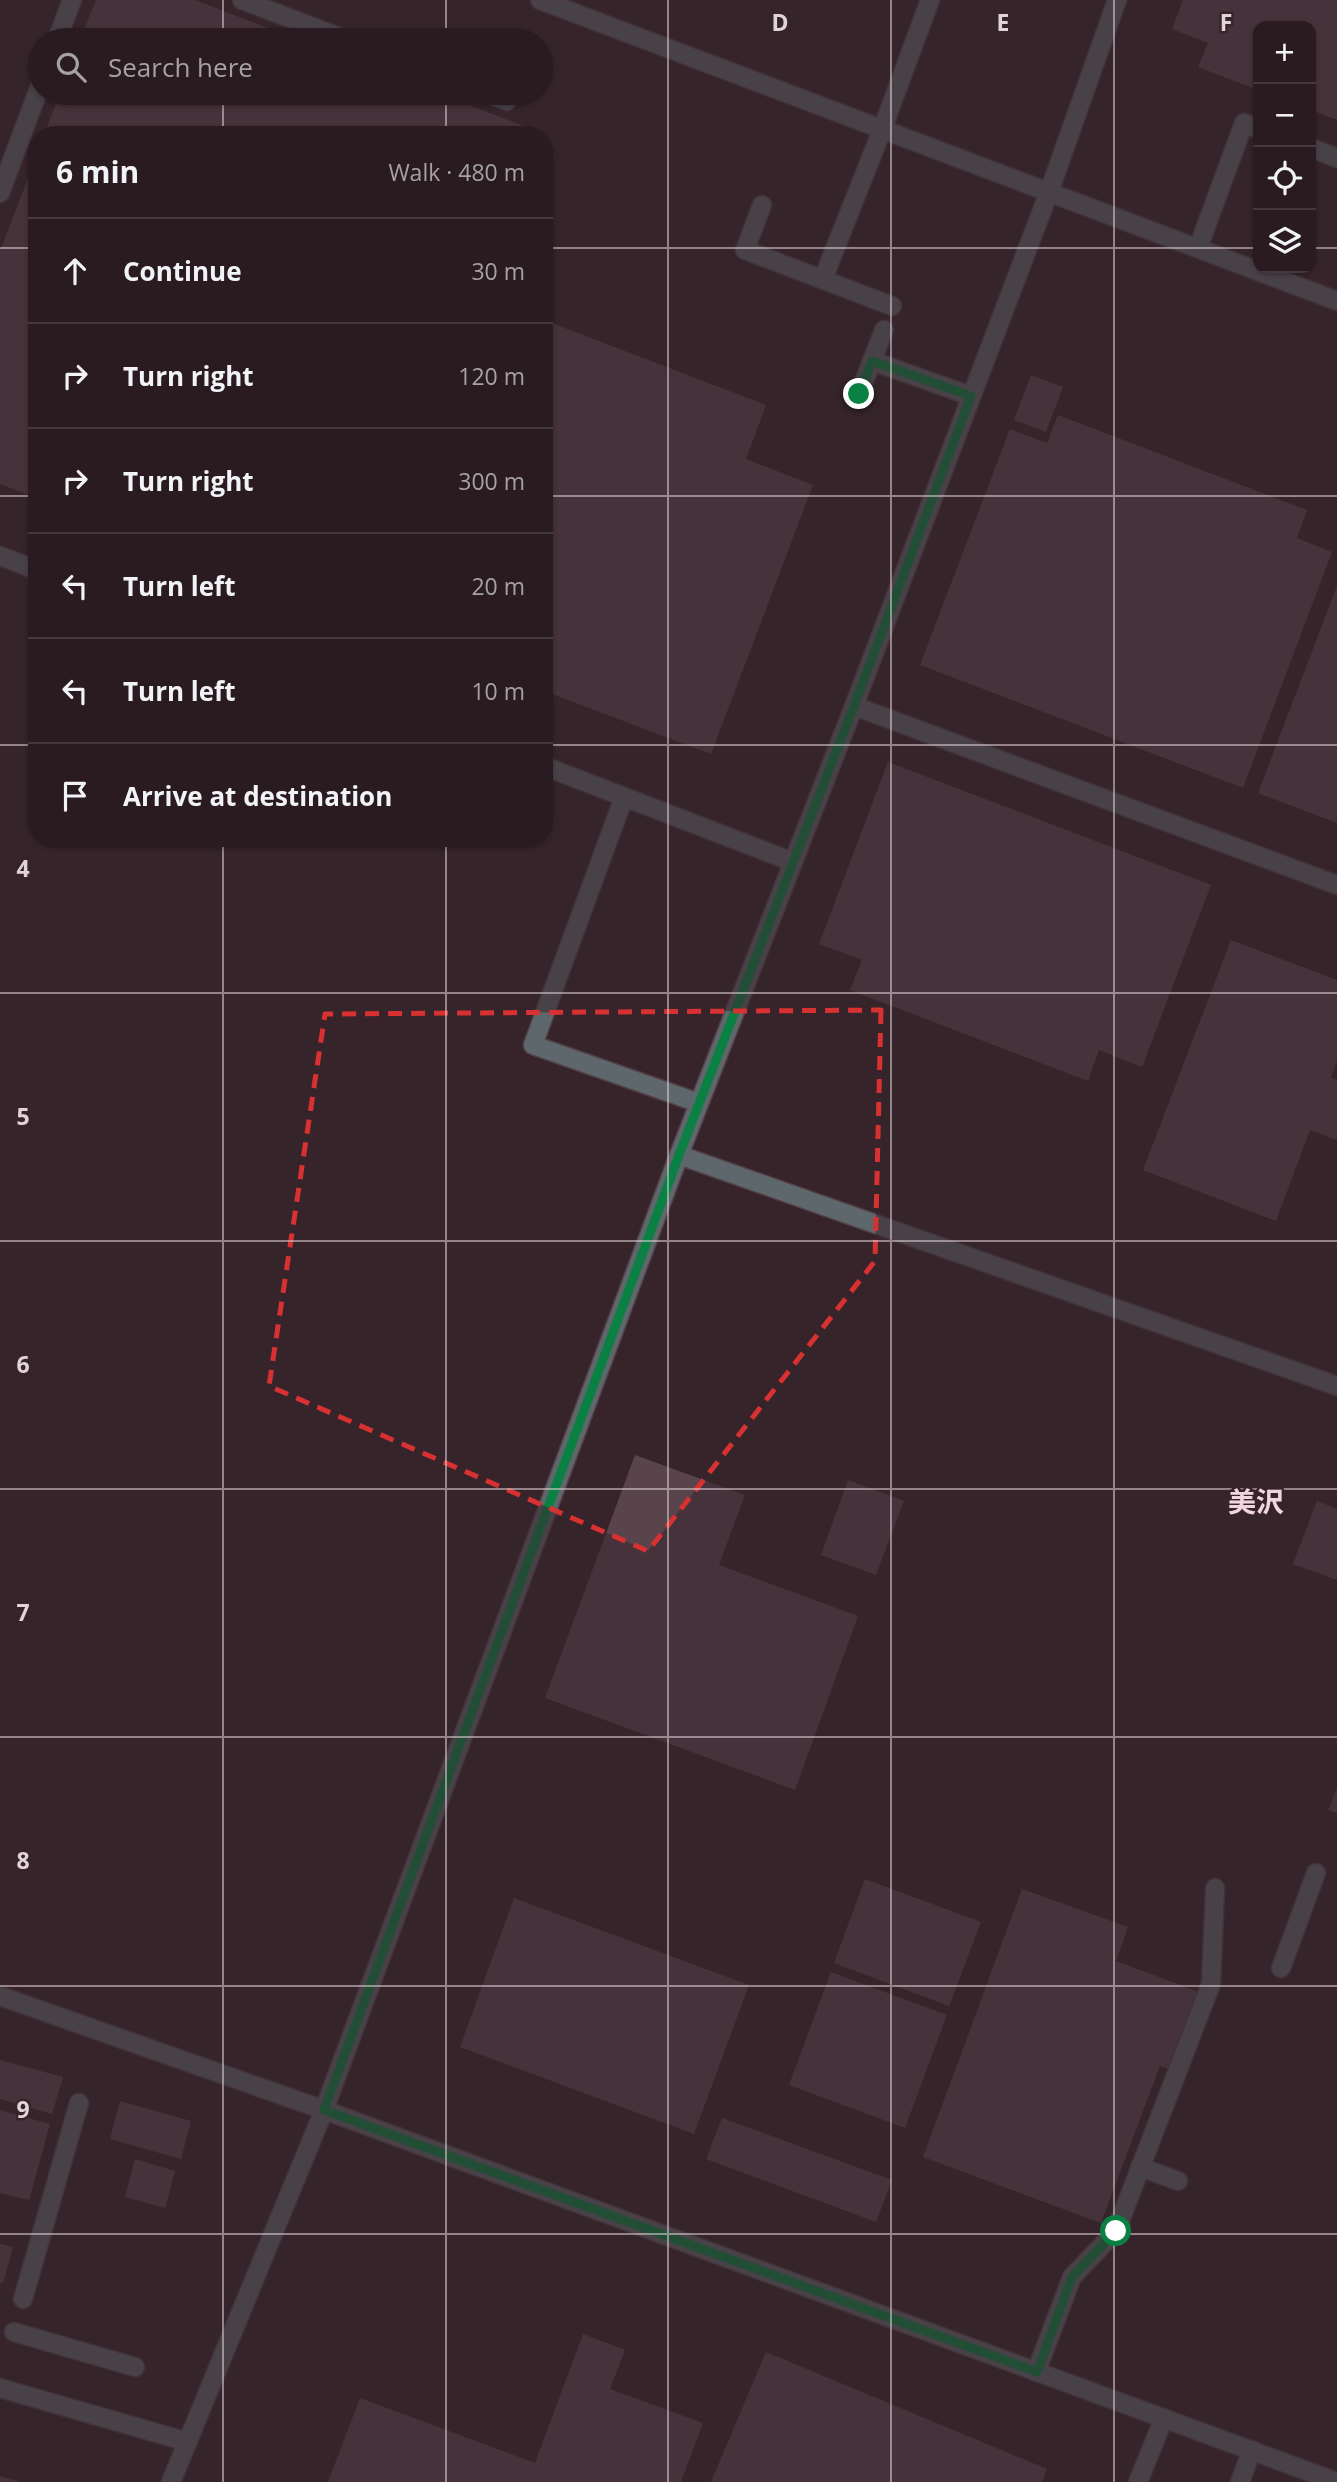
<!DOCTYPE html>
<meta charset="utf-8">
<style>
body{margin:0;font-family:"Open Sans","Noto Sans JP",sans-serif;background:#312429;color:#f1f3f6}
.controls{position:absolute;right:21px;top:21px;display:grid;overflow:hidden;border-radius:14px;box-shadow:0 2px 5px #0004}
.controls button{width:63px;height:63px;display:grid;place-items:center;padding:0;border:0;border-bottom:2px solid #45393e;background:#291b20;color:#f1f3f6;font:35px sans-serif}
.stop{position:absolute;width:21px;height:21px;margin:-16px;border:5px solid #0b8043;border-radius:50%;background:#fff}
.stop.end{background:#0b8043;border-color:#fff;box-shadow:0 2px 7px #0008}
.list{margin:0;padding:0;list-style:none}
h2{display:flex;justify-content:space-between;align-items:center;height:91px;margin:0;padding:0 28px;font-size:30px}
h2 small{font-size:23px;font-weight:400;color:#a5a1a5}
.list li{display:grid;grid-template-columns:46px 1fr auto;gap:21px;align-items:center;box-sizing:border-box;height:105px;padding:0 28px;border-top:2px solid #45393e}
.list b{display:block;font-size:26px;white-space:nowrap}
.list em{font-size:23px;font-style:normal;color:#a5a1a5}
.icon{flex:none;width:38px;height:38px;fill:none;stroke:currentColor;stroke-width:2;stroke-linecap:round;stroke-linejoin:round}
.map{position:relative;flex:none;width:1337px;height:2482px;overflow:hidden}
.search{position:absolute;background:#291b20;box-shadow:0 2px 5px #0004;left:28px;top:28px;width:525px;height:77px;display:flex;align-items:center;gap:18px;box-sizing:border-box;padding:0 24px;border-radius:38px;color:#a5a1a5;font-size:26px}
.panel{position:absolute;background:#291b20;box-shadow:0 2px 5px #0004;left:28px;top:126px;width:525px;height:721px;border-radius:28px}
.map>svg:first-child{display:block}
.building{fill:#59444c}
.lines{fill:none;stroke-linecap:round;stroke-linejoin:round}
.minor-casing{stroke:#524047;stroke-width:21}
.minor{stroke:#5d676c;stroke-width:18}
.route{stroke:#0b8043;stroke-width:9}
.marked{fill:none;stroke:#d73131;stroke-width:5;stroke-dasharray:14 9;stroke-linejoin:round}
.grid{fill:none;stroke:#e1d4d8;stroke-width:2;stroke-opacity:0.55}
.labels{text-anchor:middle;stroke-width:5;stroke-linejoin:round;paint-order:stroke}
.quarter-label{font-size:28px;font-weight:bold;fill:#f1d6df;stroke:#37242b}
.grid-label{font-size:23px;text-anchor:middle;font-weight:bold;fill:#e1d4d8;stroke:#37242b;stroke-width:5;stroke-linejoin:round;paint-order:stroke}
</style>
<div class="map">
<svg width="1337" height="2482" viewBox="0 0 1337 2482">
<rect width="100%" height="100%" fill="#37242b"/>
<g class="building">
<polygon points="96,0 195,0 299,40 80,40"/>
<polygon points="1183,0 1337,0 1337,120 1311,110 1311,26 1258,26 1258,90 1198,67 1208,43 1172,29"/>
<polygon points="60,93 438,93 542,133 541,135 44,135"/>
<polygon points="37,155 37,498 0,484 0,251"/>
<polygon points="544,320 766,405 746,459 813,485 711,754 544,691"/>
<polygon points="1031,375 1063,387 1046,432 1014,420"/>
<polygon points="1058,415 1307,510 1297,538 1332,552 1243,788 920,665 1010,429 1047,443"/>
<polygon points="1337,586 1337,823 1258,793"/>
<polygon points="888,762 1211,885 1142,1067 1099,1050 1088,1081 850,990 862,960 819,944"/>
<polygon points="1231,940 1337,980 1337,1061 1331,1077 1337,1080 1337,1137 1336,1140 1310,1130 1276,1221 1143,1170"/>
<polygon points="635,1455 745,1495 719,1565 858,1616 795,1790 545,1698"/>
<polygon points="848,1480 904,1501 876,1575 821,1555"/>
<polygon points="1317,1501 1337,1509 1337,1580 1293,1564"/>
<polygon points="1337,1788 1337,1813 1328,1810"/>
<polygon points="865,1879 981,1922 949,2006 834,1963"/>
<polygon points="1022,1889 1128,1927 1116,1961 1202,1993 1173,2070 1160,2066 1101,2223 923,2157"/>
<polygon points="514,1898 749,1985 694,2134 460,2047"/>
<polygon points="831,1972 947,2015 905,2128 789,2085"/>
<polygon points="0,2060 63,2077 52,2114 0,2099"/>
<polygon points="120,2101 191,2121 181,2159 110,2139"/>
<polygon points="0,2110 50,2124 29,2200 0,2193"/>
<polygon points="722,2118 892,2180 876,2222 706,2159"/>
<polygon points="135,2159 175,2171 165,2208 125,2197"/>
<polygon points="0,2244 13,2247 3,2283 0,2283"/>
<polygon points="583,2334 625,2350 610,2389 703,2423 681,2482 328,2482 360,2398 535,2463"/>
<polygon points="766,2352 1047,2469 1042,2482 711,2482"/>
<polygon points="0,2476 18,2481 18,2482 0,2482"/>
</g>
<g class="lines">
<defs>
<g id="minor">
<polyline points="242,0 347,40"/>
<polyline points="540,0 1337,301"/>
<polyline points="57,40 72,0"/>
<polyline points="485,93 507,101"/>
<polyline points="1311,148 1337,158"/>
<polyline points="0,193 40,86"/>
<polyline points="762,205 745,250 892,306"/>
<polyline points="1198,248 1244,123 1258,129"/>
<polyline points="823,279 882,130 930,0"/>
<polyline points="872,361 971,396"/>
<polyline points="859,394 884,330"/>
<polyline points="0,556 37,570"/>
<polyline points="854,706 1337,885"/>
<polyline points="544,766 793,862"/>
<polyline points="624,797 533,1045 699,1103"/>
<polyline points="679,1155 1337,1386"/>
<polyline points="1281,1968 1316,1873"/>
<polyline points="0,1996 324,2110 1337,2482"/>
<polyline points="1140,2167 1178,2181"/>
<polyline points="23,2299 79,2103"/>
<polyline points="14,2332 135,2367"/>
<polyline points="1036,2372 1072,2277 1116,2231 1211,1984 1215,1888"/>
<polyline points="0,2388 188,2442"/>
<polyline points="171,2482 324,2110 679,1155 854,706 1049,192 1117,0"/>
<polyline points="1138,2482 1164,2418"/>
<polyline points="1240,2482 1252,2450"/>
</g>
</defs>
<use href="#minor" class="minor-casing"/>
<use href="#minor" class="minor"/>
</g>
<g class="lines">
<polyline class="route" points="859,394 872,361 971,396 854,706 679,1155 324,2110 1037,2372 1072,2277 1116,2231"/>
</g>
<path d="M0 0H1337V2482H0ZM881,1010L875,1261L648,1551L269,1386L325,1014Z" fill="#37242b" fill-opacity=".55" fill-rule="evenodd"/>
<path class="marked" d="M881,1010L875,1261L648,1551L269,1386L325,1014Z"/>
<path class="grid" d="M223,0V40M446,0V40M668,0V2482M891,0V2482M1114,0V2482M223,93V135M446,93V135M0,248H37M544,248H1258M1311,248H1337M0,496H37M544,496H1337M0,745H37M544,745H1337M223,838V2482M446,838V2482M0,993H1337M0,1241H1337M0,1489H1337M0,1737H1337M0,1986H1337M0,2234H1337"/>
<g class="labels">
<g class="quarter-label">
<text x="1256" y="1512">美沢</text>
</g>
</g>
<g class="grid-label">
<text x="780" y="31">D</text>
<text x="1003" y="31">E</text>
<text x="1226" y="31">F</text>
<text x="23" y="877">4</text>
<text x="23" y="1125">5</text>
<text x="23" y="1373">6</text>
<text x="23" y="1621">7</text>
<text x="23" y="1869">8</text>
<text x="23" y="2118">9</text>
</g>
</svg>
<div class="controls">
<button>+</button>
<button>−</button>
<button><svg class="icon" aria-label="locate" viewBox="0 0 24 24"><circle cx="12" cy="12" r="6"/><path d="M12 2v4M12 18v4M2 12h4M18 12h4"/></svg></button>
<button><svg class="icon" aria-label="layers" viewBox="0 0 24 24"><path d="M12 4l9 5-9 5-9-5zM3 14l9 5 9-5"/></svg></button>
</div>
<div class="stop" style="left:1116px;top:2231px"></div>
<div class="stop end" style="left:859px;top:394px"></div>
<div class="search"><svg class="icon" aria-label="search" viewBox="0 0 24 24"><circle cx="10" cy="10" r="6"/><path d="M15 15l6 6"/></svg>Search here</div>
<section class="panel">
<h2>6 min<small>Walk · 480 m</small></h2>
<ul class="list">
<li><svg class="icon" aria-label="ahead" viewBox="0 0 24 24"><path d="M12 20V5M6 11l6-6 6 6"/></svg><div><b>Continue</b></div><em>30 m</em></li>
<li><svg class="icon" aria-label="right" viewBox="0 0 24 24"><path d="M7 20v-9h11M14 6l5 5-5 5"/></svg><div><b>Turn right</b></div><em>120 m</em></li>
<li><svg class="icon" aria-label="right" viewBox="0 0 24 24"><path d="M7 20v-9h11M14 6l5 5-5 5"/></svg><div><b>Turn right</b></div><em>300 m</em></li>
<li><svg class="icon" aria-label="left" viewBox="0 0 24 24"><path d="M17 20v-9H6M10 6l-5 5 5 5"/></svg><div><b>Turn left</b></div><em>20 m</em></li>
<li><svg class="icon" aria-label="left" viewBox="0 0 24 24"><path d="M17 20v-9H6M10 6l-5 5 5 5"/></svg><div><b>Turn left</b></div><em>10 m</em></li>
<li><svg class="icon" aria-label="arrive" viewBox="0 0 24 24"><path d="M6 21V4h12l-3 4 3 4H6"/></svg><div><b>Arrive at destination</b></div></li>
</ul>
</section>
</div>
